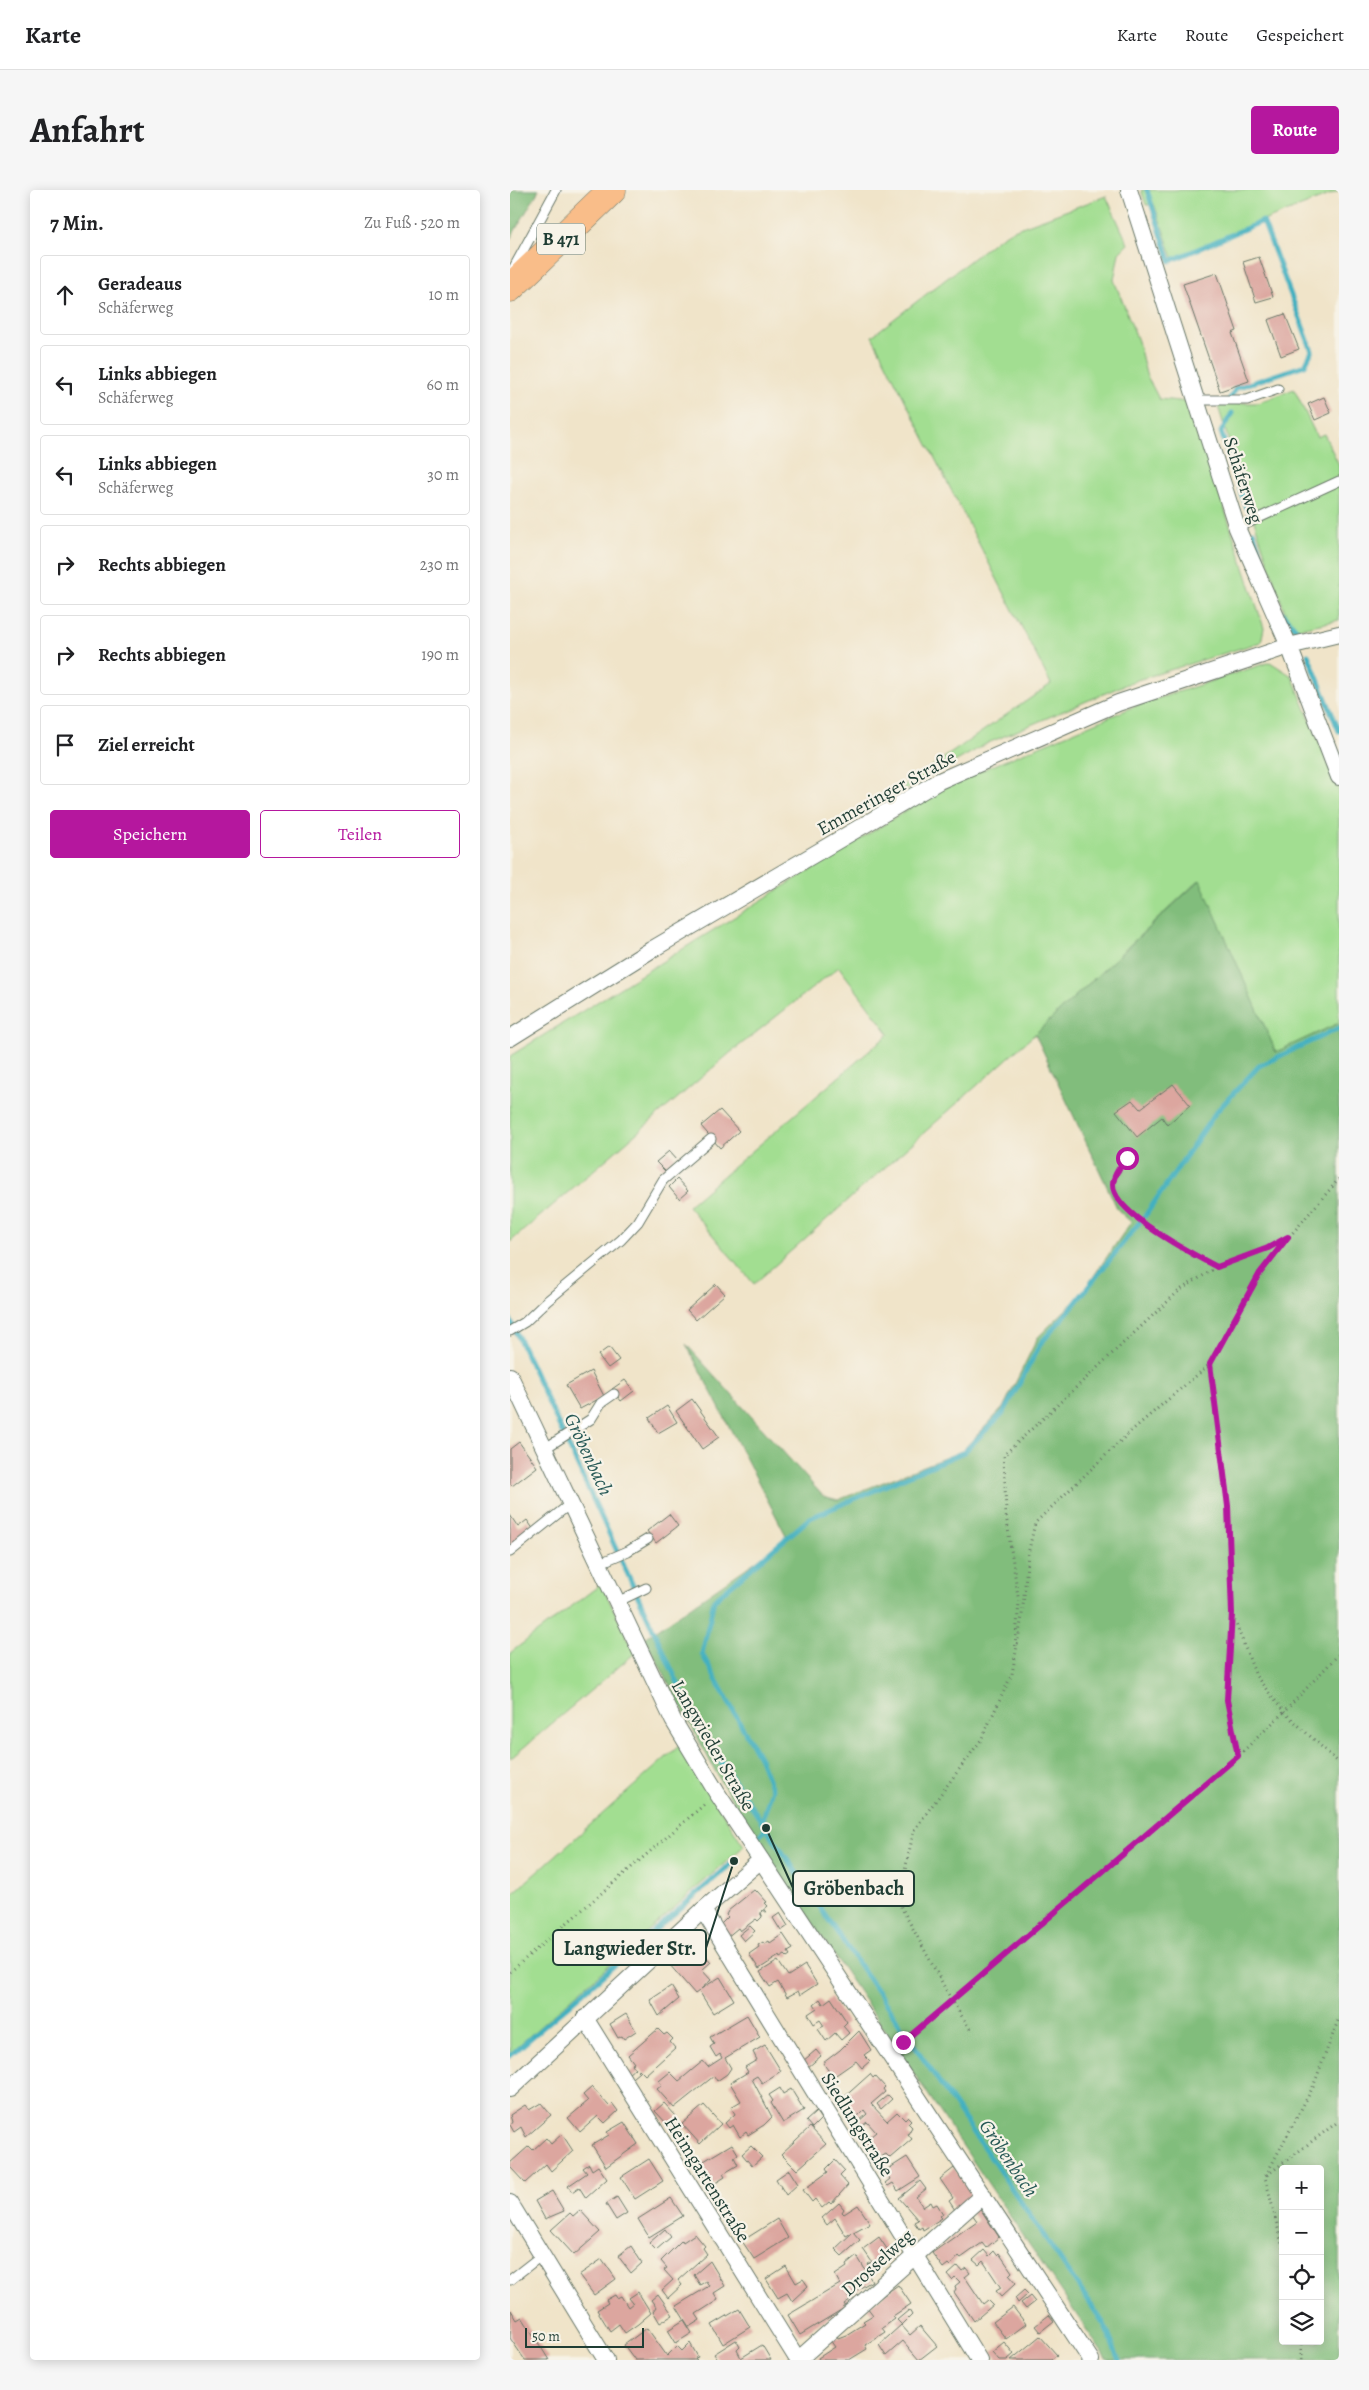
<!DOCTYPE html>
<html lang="de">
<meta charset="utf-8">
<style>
body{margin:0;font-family:Alegreya,serif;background:#f6f6f6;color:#202124}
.controls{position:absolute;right:15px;bottom:15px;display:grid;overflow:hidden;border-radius:5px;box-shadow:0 2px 12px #0003}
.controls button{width:45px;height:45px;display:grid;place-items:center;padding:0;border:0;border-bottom:1px solid #e0e0e0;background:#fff;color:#202124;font:25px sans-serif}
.scale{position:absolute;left:15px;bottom:12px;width:119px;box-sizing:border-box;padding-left:5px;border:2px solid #1f3d34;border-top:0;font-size:14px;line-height:18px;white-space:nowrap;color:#1f3d34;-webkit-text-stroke:4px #f7f3e8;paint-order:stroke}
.stop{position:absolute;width:15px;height:15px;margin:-11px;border:4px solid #b5179e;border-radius:50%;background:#fff}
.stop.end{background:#b5179e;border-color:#fff;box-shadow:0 1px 5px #0008}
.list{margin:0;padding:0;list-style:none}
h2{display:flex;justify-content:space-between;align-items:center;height:65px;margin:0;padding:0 20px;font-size:21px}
h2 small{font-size:16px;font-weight:400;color:#757577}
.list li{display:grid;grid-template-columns:32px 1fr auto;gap:15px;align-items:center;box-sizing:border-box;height:80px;margin:0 10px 10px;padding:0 10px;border:1px solid #e0e0e0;border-radius:5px}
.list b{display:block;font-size:19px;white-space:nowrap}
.list p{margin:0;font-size:16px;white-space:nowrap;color:#757577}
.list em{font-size:16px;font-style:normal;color:#757577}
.actions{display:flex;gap:10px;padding:15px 20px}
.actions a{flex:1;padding:11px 0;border:1px solid #b5179e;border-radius:5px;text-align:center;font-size:18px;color:#b5179e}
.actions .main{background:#b5179e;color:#fff}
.icon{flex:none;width:28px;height:28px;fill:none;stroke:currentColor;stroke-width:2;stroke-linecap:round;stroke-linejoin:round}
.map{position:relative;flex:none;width:829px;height:2170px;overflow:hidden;border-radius:5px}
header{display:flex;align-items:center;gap:30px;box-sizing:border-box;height:70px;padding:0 25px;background:#fff;border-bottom:1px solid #e0e0e0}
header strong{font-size:24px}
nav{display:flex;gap:28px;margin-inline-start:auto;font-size:18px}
.intro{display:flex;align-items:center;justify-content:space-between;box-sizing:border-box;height:120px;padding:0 30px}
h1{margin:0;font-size:35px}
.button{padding:12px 22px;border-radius:5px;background:#b5179e;color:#fff;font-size:18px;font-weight:700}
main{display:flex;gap:30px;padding:0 30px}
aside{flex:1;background:#fff;border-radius:5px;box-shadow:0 2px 12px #0003}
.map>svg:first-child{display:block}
.green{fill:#a2de91;stroke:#608e62}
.forest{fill:#81bd7b;stroke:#507d58;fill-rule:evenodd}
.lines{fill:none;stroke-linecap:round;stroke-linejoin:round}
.stream{stroke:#43b0c0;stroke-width:5}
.building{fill:#dca69f}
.lane-casing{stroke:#687768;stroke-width:11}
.street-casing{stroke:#687768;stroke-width:18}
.highway-casing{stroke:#687768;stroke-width:29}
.path{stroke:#687768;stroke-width:3;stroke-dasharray:1 4;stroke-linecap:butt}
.lane{stroke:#fff;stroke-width:9}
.street{stroke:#fff;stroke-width:16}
.highway{stroke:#f9bd89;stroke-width:28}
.route{stroke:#b5179e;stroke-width:6}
.labels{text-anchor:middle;stroke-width:4.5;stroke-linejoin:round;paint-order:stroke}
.shield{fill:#f7f3e8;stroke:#60746a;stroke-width:1}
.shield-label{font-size:18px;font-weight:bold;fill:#1f3d34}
.street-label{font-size:19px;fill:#1f3d34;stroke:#f7f3e8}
.water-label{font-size:20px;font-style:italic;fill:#285a57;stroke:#f7f3e8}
.leader{fill:none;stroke:#1f3d34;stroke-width:2}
.callout-dot{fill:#1f3d34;stroke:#f7f3e8;stroke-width:2}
.callout{fill:#f7f3e8;stroke:#1f3d34;stroke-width:2}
.callout-label{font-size:20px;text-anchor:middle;font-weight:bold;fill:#1f3d34}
</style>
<header>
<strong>Karte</strong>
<nav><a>Karte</a><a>Route</a><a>Gespeichert</a></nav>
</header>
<div class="intro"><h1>Anfahrt</h1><a class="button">Route</a></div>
<main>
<aside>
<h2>7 Min.<small>Zu Fuß · 520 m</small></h2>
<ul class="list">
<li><svg class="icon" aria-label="ahead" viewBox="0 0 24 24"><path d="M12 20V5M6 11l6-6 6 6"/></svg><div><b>Geradeaus</b><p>Schäferweg</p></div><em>10 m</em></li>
<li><svg class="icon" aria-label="left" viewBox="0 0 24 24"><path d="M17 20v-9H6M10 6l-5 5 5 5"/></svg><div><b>Links abbiegen</b><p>Schäferweg</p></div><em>60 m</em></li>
<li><svg class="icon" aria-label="left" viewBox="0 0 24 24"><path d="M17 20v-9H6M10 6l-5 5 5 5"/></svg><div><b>Links abbiegen</b><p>Schäferweg</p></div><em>30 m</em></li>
<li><svg class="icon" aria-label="right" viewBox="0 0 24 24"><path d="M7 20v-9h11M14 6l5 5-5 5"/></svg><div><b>Rechts abbiegen</b></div><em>230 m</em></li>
<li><svg class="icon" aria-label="right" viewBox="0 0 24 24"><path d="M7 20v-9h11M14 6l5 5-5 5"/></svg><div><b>Rechts abbiegen</b></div><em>190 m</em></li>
<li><svg class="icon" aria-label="arrive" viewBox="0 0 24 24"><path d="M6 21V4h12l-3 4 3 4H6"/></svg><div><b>Ziel erreicht</b></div></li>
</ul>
<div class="actions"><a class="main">Speichern</a><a>Teilen</a></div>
</aside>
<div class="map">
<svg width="829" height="2170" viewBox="0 0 829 2170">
<rect width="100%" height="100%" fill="#f7f3e8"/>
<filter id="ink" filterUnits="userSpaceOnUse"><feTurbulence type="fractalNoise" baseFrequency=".02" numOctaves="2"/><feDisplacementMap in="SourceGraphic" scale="10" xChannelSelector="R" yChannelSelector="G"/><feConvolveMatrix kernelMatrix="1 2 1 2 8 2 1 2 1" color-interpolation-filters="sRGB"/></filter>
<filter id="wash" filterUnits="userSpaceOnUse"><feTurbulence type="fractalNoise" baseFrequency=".0096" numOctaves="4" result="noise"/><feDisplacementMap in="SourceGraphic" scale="20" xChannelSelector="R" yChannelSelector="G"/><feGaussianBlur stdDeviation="1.12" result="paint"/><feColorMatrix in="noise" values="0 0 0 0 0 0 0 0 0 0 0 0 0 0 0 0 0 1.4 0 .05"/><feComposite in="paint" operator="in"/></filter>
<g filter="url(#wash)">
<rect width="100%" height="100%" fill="#f0e4c9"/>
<g class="green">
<polygon points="631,0 829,0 829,1 753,31 664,71 644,14 636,15"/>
<polygon points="596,6 618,54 609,63 604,90 628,151 636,184 649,209 679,212 754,438 751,452 624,491 478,553 347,628 541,494 362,146 488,49 501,41"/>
<polygon points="784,199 807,247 814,244 829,275 829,430 781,440 740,319 707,213 748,213"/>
<polygon points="760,472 782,486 829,600 829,833 766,862 689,690 525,844 244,1094 178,1016 379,844 329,777 220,863 0,1052 0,866 439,594 628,515"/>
<polygon points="91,1394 125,1463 0,1569 0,1463"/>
<polygon points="169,1556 234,1656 0,1863 0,1706"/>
</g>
<g class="forest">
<polygon points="0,0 29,0 0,49"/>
<path d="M690,690L766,862L829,833V2170H597L275,1692L211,1592L135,1448L278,1349L176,1154L313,1306L328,1310L452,1261L493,1218L528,1147L570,1106L621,1032L608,1020L525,844ZM773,1979H810V2151H773Z"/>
</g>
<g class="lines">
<g class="stream">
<polyline points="637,0 660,71 753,31 802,161 795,175 726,198 719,210"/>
<polyline points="722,223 711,242 736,318"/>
<polyline points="743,342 763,401"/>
<polyline points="772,423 789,442"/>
<polyline points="798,465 829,541"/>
<polyline points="635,1026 706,922 749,876 829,838"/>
<polyline points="0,1129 190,1541 594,2134 609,2170"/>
<polyline points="252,1632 262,1599 250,1569 192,1464 204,1410 300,1328 454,1262 494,1222 531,1153 563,1116 629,1033"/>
<polyline points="250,1645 256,1638"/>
<polyline points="0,1866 221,1674"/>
</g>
</g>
<g id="blocks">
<g class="building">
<polygon points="749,67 763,107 746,112 733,72"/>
<polygon points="707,83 727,141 722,143 739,191 710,201 673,94"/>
<polygon points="775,124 789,159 771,166 758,130"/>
<polygon points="814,207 821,223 805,230 798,214"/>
<polygon points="663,894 680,915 657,935 652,927 627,947 606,921 622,910 630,919"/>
<polygon points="210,920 229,941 210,958 191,936"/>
<polygon points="159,961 168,971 156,982 146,972"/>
<polygon points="167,989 178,1001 169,1009 159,997"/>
<polygon points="206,1094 215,1104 186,1130 177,1120"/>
<polygon points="99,1157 109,1170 98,1178 88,1165"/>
<polygon points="81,1181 94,1206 70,1219 56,1195"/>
<polygon points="115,1190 124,1201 111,1211 102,1199"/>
<polygon points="182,1209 209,1247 192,1259 166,1221"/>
<polygon points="157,1216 167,1232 148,1243 139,1228"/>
<polygon points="9,1252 27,1277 2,1296 0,1293 0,1259"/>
<polygon points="159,1324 168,1336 146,1353 137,1341"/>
<polygon points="0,1325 8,1337 17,1330 24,1340 0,1357"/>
<polygon points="244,1700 246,1702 247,1701 257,1712 255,1713 258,1716 251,1722 252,1727 248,1731 246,1729 230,1741 228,1738 216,1748 209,1736 218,1727 216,1725 218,1721"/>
<polygon points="270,1723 278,1736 271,1741 263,1728"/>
<polygon points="240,1736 245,1741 234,1751 229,1745"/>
<polygon points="273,1744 283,1759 278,1762 280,1765 277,1767 275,1765 270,1768 269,1766 249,1779 239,1764 249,1757 248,1755 253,1752 254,1754 259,1751 260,1753"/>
<polygon points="183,1752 201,1772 192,1780 201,1790 191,1799 210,1787 224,1810 203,1823 189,1801 185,1804 159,1774"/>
<polygon points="268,1771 278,1786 295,1775 307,1794 290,1805 288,1801 277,1807 268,1792 260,1797 250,1782"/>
<polygon points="161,1796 169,1809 149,1826 140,1810"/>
<polygon points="321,1808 337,1832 333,1836 339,1843 331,1850 325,1843 316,1851 308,1839 314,1836 310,1830 304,1834 298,1824 307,1818 304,1814 310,1809 313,1814"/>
<polygon points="116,1824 126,1841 114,1849 112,1846 108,1848 100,1834"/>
<polygon points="237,1825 250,1847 215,1868 221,1878 217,1884 207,1891 204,1886 164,1918 147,1899 152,1895 149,1891 160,1882 169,1891 193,1871 198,1877 212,1868 210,1864 206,1867 200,1857 204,1854 200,1847"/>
<polygon points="148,1839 154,1845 157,1843 163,1849 160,1852 165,1858 135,1885 129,1879 127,1880 129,1882 122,1888 118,1884 125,1878 122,1874 124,1873 118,1865"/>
<polygon points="349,1841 361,1860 354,1865 360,1871 352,1878 346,1871 323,1887 313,1873 330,1860"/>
<polygon points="255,1855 271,1881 252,1893 247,1886 242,1889 262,1927 254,1935 238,1945 236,1942 230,1947 223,1935 219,1938 215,1933 225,1924 221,1917 231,1911 220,1893 238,1882 235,1877 247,1870 243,1862"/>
<polygon points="306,1860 311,1866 297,1878 293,1871"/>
<polygon points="360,1884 363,1888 365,1886 375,1897 373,1899 375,1902 361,1914 377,1931 387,1922 395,1930 398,1927 401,1930 398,1933 402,1937 398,1944 402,1949 380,1968 376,1964 369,1968 364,1963 362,1965 359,1962 363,1959 355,1951 366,1942 357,1932 352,1936 348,1932 357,1924 354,1920 346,1928 343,1924 341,1926 331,1915 334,1913 331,1910"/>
<polygon points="82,1897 99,1916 102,1913 108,1921 95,1933 88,1926 70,1942 58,1928 78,1911 73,1905"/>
<polygon points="270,1898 273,1904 281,1899 294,1920 273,1933 261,1913 263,1911 259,1905"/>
<polygon points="378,1905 382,1909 371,1919 367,1914"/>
<polygon points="31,1913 41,1925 16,1947 11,1937 4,1942 0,1935 2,1932 0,1925 15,1915 19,1920"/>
<polygon points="154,1913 167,1927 158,1935 145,1921"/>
<polygon points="194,1915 211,1934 190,1954 172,1934"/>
<polygon points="306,1922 311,1929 302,1938 296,1931"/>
<polygon points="114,1932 128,1954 96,1977 82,1955 99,1945 97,1942"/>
<polygon points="300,1937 316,1954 287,1980 271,1964"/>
<polygon points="52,1944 63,1961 41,1981 36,1974 15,1993 0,1977 0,1973 19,1956 23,1960 36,1948 41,1954"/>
<polygon points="222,1954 228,1964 224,1967 228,1975 213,1984 215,1987 199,1997 189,1979 191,1978 189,1974"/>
<polygon points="241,1956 252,1967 242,1976 232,1964"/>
<polygon points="397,1967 410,1987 388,2001 383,1993 378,1996 375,1993 380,1989 375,1981"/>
<polygon points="139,1969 153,1991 125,2009 111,1987"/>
<polygon points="325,1970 335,1981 330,1986 338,1995 321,2014 319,2012 312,2018 305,2009 302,2012 293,2000 318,1982 316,1979"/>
<polygon points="79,1974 82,1980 88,1976 97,1989 76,2008 69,1997 62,2002 58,1996 77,1983 73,1978"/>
<polygon points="444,1978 464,2007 445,2020 439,2011 443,2008 430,1989"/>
<polygon points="279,1980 288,1994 276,2005 266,1989"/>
<polygon points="410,1991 416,1999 406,2007 413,2017 421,2012 423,2016 427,2014 433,2024 430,2026 432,2028 413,2040 412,2037 409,2039 404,2032 408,2030 389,2008"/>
<polygon points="42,2001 54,2021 35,2029 25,2011"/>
<polygon points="107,2007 117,2023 106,2030 96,2014"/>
<polygon points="161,2008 173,2026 139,2047 128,2029"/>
<polygon points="329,2013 334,2019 332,2022 334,2024 348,2015 360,2033 336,2046 325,2028 317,2035 312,2028"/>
<polygon points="467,2014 489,2047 476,2058 472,2053 451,2068 449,2066 440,2076 438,2074 433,2078 422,2063 467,2031 460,2021"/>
<polygon points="70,2020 90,2042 64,2065 41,2040 60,2023 63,2026"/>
<polygon points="267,2029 278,2048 244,2069 232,2051"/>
<polygon points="155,2039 161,2047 146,2060 139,2053"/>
<polygon points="343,2042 350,2050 332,2066 325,2059"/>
<polygon points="185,2044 195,2056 193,2058 197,2064 168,2090 172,2095 158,2108 152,2100 163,2090 154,2080 157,2078 151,2071 172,2050 173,2052"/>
<polygon points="369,2047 383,2068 363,2081 358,2074 362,2072 353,2059"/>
<polygon points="121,2056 132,2073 121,2083 108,2066"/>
<polygon points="474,2060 479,2066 484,2061 487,2065 489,2063 502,2082 499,2085 506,2093 491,2107 486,2101 491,2098 473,2071 469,2075 463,2070"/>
<polygon points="347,2066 362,2091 337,2106 340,2110 334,2114 336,2117 290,2145 278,2125 330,2094 325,2085 337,2077 336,2075"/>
<polygon points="92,2069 106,2089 84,2105 69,2085"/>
<polygon points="200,2071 215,2096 204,2103 208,2110 186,2124 190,2130 179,2137 166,2116 199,2096 196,2091 190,2095 184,2085"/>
<polygon points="276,2076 286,2093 293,2089 298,2096 282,2111 277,2103 268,2108 256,2089"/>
<polygon points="448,2076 452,2081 456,2078 460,2083 455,2087 473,2114 478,2110 483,2115 464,2131 444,2102 446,2099 445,2096 450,2092 445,2087 442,2090 438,2085"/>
<polygon points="388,2095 401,2114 383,2126 385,2129 372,2138 375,2142 355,2155 357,2159 339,2170 309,2170 308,2168 325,2157 320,2150 327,2146 328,2148 336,2145 355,2133 353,2131 363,2125 357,2117"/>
<polygon points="514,2100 518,2104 508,2113 505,2108"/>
<polygon points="128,2102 141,2123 128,2134 115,2143 109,2134 100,2141 87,2120 98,2113 96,2110 105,2105 107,2108 111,2106 118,2117 123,2113 119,2108"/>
<polygon points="148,2104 163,2125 150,2133 143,2121 146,2117 141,2110"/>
<polygon points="520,2106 525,2112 516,2119 511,2113"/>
<polygon points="503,2117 516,2134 496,2149 483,2132"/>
<polygon points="229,2119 240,2137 213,2154 202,2135"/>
<polygon points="1,2120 7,2130 12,2127 39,2170 15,2170 0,2148"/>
<polygon points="399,2120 402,2125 392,2135 387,2130"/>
<polygon points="539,2125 544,2131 530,2142 525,2136"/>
<polygon points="174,2130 182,2143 166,2153 158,2140"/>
<polygon points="391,2135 400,2145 410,2136 427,2156 409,2170 393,2151 376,2166 369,2155"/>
<polygon points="137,2138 157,2166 167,2156 172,2161 180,2153 188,2167 185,2168 187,2170 125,2170 114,2155"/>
<polygon points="530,2146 547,2165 541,2170 501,2170"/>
<polygon points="226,2150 230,2157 227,2160 231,2168 252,2155 261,2170 208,2170 204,2164"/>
<polygon points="494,2152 504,2164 497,2170 489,2170 482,2162"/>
</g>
</g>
</g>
<g filter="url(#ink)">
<use href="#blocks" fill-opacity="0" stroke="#687768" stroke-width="1"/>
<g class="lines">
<defs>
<g id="lane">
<polyline points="2,81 46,0"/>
<polyline points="686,210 737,210 768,199"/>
<polyline points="727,338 829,291"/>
<polyline points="0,1141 15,1132 37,1111 111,1050 128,1032 153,990 201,949"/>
<polyline points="34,1259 81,1229 91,1213 104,1204"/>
<polyline points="0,1362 60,1314"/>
<polyline points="88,1374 118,1361 138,1349"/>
<polyline points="107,1412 136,1398"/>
<polyline points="0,2090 32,2065"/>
</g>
<g id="street">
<polyline points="619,0 727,338 779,456 829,587"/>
<polyline points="0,848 141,760 429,591 608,513 779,456 829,444"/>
<polyline points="0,1186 163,1530 207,1603 581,2170"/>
<polyline points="193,1720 469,2170"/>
<polyline points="75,1828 288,2170"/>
<polyline points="0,1899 193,1720 251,1670"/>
<polyline points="0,2013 96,2170"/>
<polyline points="288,2170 473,2005"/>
</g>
<polyline id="highway" points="0,98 102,0"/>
</defs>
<use href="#lane" class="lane-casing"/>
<use href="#street" class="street-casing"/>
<use href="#highway" class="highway-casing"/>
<g class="path">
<path d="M620,958L603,994C608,1027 678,1062 707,1077L758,1058L779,1047L829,989"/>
<polyline points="723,1426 746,1486 774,1522 829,1573"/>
<polyline points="505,1456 509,1413 496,1325 494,1265 670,1100 707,1077"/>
<polyline points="728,1566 717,1510 722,1423 718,1315 700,1174 750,1083 779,1047"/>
<polyline points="251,1725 258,1718"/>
<polyline points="0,1782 195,1614"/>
<polyline points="460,1839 442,1811 388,1711 404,1640 471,1550 502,1484 512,1426 518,1364 525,1333 621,1241 700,1174"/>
<polyline points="391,1854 728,1566 774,1522 829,1464"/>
<polyline points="757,1985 829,1931"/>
<polyline points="773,2058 755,1987 803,1897 829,1828"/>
<polyline points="791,2170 791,2151"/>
</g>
<use href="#lane" class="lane"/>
<use href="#street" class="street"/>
<use href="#highway" class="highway"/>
</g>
</g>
<g class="lines" filter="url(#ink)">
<path class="route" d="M393,1852L728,1566L717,1510L722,1423L718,1316L700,1174L750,1083L778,1047L758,1058L707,1077C684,1065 603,1023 603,995C603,985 611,975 617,968"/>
</g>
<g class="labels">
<rect class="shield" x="27" y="33.5" width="48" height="31" rx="4"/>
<g class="shield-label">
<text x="51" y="55">B 471</text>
</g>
<g class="street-label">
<text transform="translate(734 290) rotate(72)" y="7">Schäferweg</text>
<text transform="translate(376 602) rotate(-29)" y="7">Emmeringer Straße</text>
<text transform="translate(204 1555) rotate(60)" y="7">Langwieder Straße</text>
<text transform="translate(348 1934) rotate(58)" y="7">Siedlungstraße</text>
<text transform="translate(198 1989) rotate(58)" y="7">Heimgartenstraße</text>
<text transform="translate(367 2072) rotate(-42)" y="7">Drosselweg</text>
</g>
<g class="water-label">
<text transform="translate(79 1264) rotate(65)" y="7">Gröbenbach</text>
<text transform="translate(499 1968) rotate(56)" y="7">Gröbenbach</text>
</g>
</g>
<path class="leader" d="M256 1638L283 1698M224 1671L196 1758"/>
<g class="callout-dot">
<circle cx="256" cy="1638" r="5"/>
<circle cx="224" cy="1671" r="5"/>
</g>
<g class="callout">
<rect x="283" y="1681" width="121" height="35" rx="5"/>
<rect x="43" y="1740" width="153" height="35" rx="5"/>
</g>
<g class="callout-label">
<text x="344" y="1705">Gröbenbach</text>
<text x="120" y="1765">Langwieder Str.</text>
</g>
</svg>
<div class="controls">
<button>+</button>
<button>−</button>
<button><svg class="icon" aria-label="locate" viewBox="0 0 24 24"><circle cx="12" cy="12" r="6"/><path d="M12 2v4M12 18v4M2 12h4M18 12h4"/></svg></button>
<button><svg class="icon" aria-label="layers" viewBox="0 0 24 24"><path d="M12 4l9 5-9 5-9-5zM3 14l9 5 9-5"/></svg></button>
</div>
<div class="scale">50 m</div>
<div class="stop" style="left:617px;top:968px"></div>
<div class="stop end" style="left:393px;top:1852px"></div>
</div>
</main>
